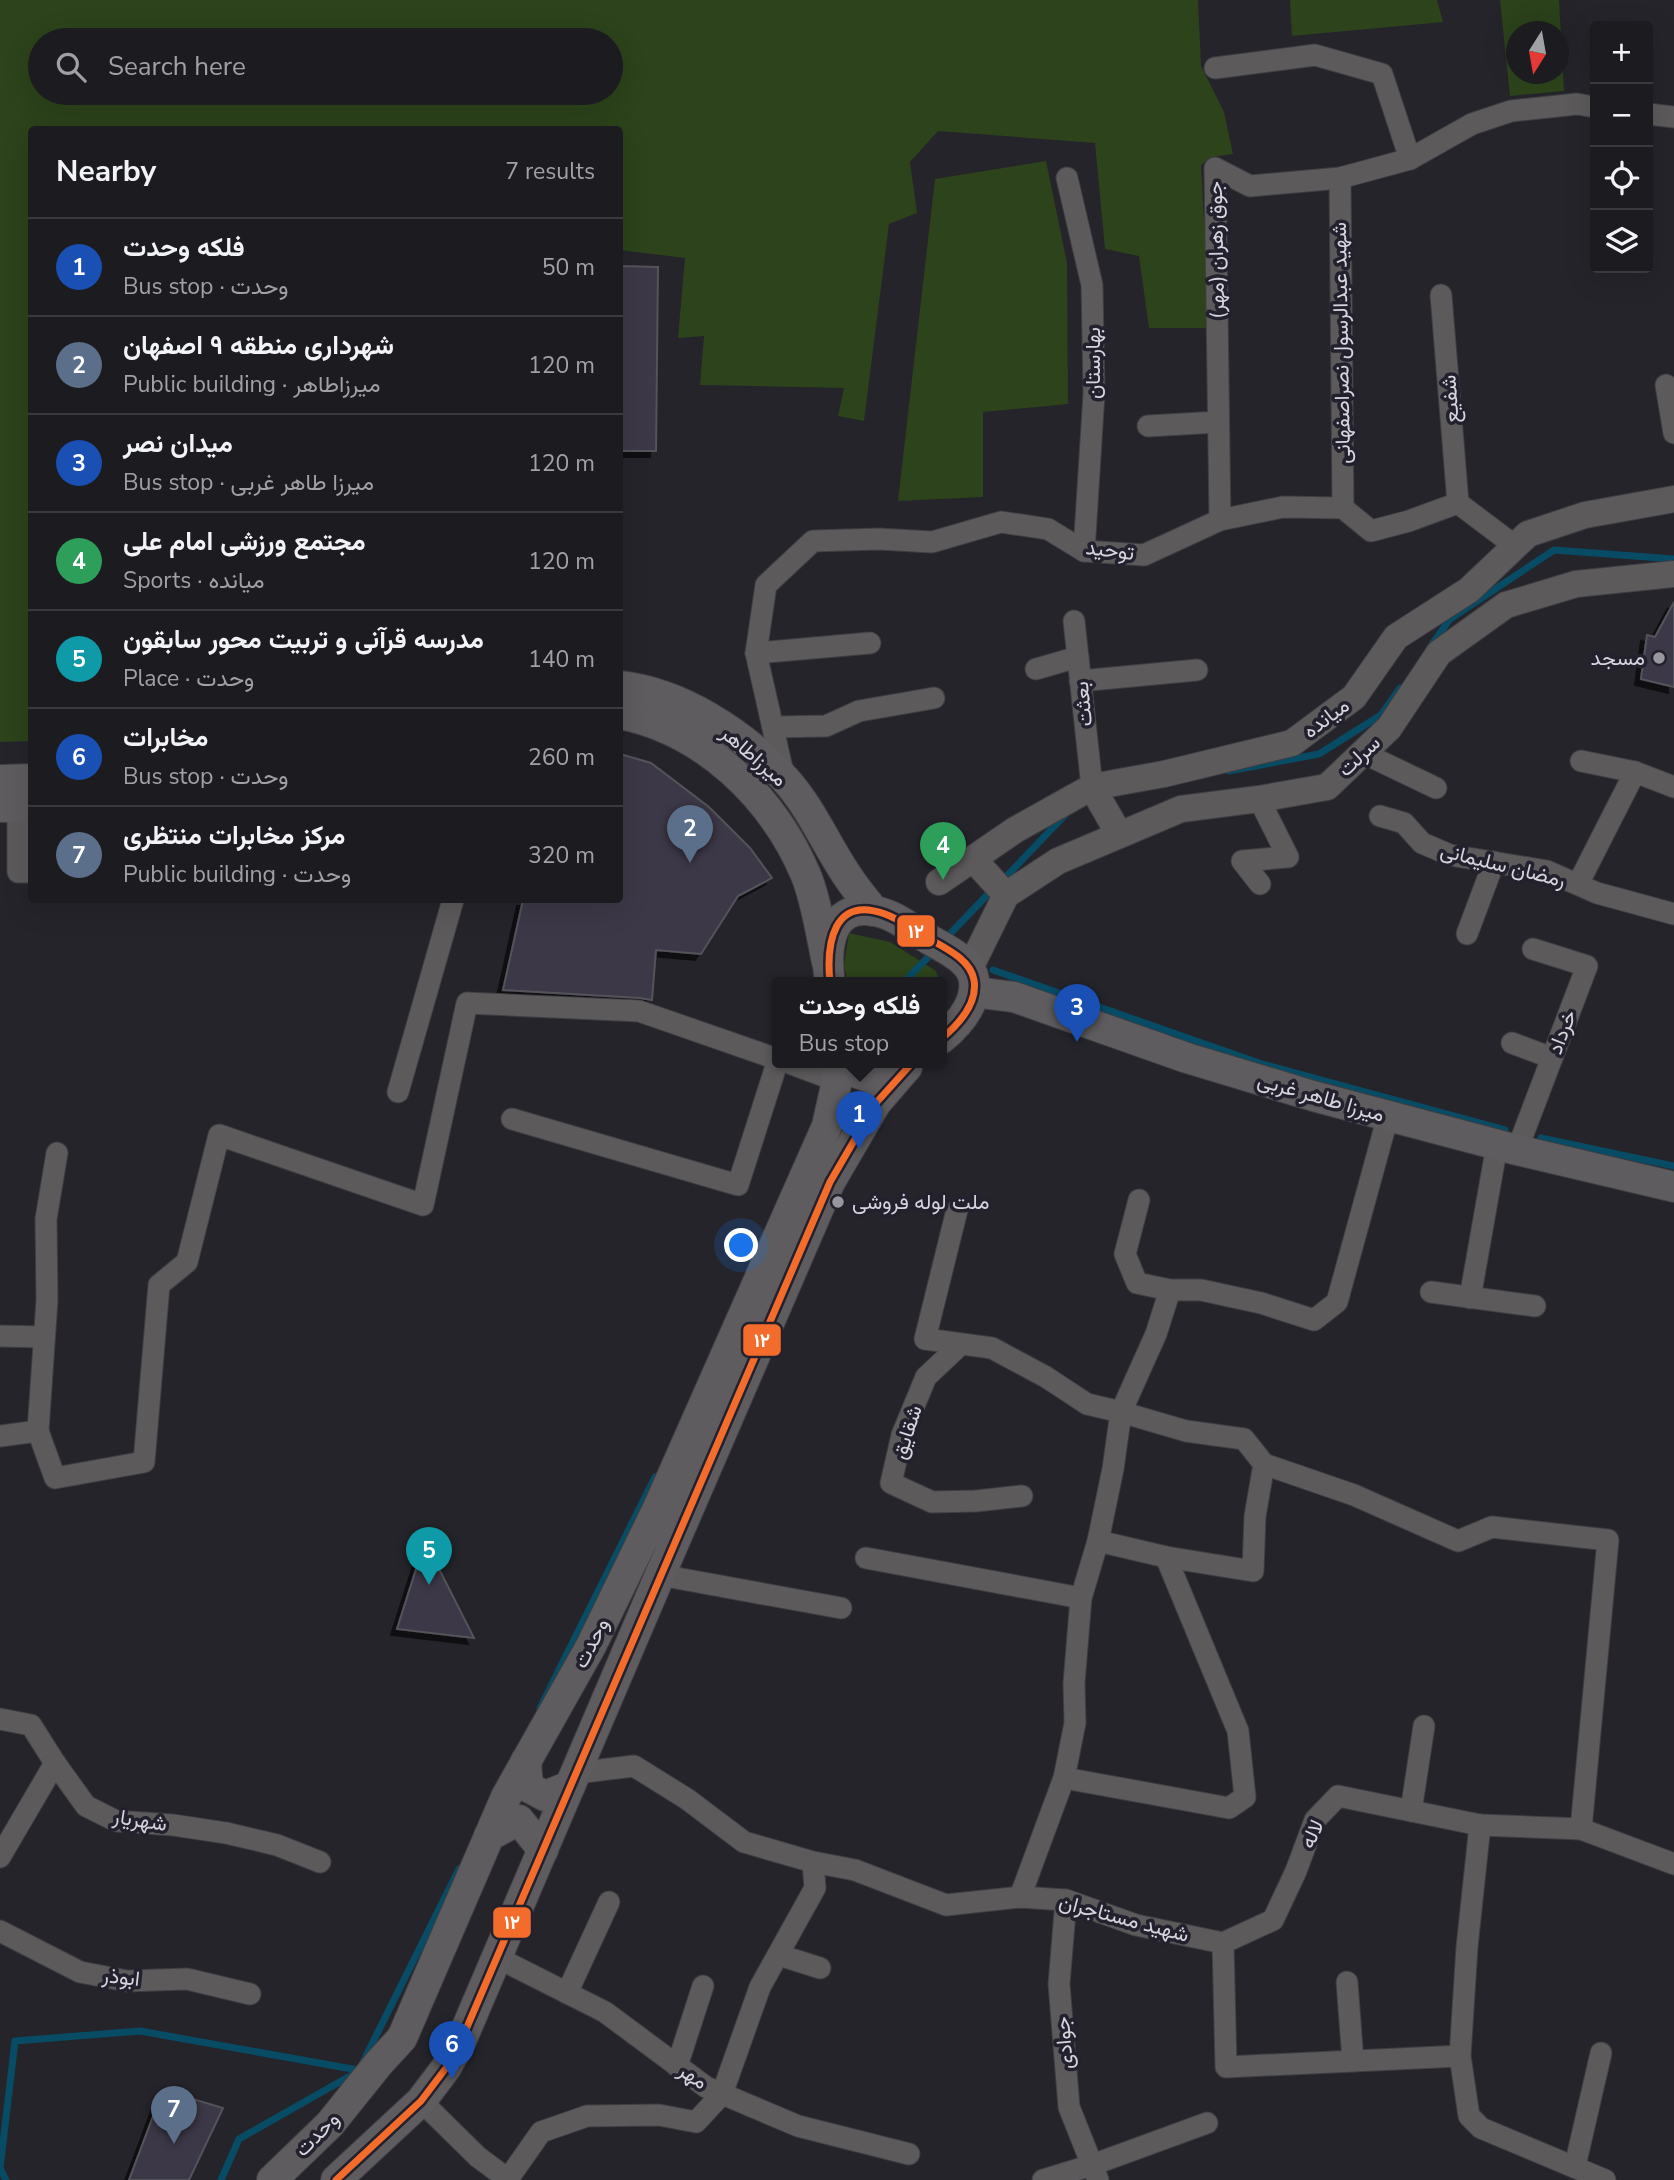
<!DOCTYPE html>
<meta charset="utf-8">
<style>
body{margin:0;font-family:"Nunito Sans",Vazirmatn,sans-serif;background:#252429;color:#f1f3f6}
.controls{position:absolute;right:21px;top:21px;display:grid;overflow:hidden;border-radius:7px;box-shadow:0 7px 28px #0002}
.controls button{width:63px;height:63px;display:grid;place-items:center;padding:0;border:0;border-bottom:2px solid #3a393e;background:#1c1b20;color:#f1f3f6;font:35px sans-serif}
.compass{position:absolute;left:1506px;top:21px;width:63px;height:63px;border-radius:50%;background:#1c1b20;box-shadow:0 7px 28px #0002;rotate:191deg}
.you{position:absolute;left:742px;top:1246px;width:24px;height:24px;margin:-18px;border:5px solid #fff;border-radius:50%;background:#1a73e8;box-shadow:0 0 0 10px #1a73e833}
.badge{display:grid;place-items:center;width:46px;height:46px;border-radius:50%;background:#8c9099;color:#fff;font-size:23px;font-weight:700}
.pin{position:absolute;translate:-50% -58px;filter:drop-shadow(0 2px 4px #0008)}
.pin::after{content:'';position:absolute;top:37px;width:24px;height:21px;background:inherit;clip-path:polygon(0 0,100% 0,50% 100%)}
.popup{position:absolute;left:772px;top:977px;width:175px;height:91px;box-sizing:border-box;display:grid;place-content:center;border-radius:7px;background:#1c1b20;filter:drop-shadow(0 2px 5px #0005);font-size:23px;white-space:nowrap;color:#a0a1a5}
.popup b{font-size:26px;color:#f1f3f6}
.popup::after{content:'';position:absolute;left:50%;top:100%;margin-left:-14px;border:14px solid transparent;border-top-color:#1c1b20}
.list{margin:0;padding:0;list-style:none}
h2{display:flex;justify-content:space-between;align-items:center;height:91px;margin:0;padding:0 28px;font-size:30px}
h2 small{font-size:23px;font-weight:400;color:#a0a1a5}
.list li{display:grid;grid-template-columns:46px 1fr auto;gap:21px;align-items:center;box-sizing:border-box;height:98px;padding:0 28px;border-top:2px solid #3a393e}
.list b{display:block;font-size:26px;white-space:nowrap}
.list p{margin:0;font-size:23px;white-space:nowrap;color:#a0a1a5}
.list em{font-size:23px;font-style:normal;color:#a0a1a5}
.icon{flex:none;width:38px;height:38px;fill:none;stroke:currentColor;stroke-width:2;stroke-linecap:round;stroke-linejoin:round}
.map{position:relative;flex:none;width:1674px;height:2180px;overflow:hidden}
.search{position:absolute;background:#1c1b20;box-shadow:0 7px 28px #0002;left:28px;top:28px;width:595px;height:77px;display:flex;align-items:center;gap:18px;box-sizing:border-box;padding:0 24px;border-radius:38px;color:#a0a1a5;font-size:26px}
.panel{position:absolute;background:#1c1b20;box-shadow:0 7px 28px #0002;left:28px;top:126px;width:595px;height:777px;border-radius:7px}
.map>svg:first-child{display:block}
.green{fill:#2c431b;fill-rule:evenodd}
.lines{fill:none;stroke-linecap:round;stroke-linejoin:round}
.stream{stroke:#084b64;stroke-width:7}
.building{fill:#3c3847;stroke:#54535a;stroke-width:2;filter:url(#shadow)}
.minor-casing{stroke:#3f3e43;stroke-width:23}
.tertiary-casing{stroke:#3f3e43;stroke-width:28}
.secondary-casing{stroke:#3f3e43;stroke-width:32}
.minor{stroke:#5c5a5b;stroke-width:21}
.tertiary{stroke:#5c5a5b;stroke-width:26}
.secondary{stroke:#5e5c5e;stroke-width:30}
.bus-1-casing{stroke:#24212e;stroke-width:12}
.bus-1{stroke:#f36c2b;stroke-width:7}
.poi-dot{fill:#98969f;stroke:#24212e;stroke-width:2.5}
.labels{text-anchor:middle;stroke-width:7;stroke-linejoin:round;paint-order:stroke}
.street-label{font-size:21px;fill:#d6d4dd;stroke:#24212e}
.poi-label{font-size:21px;fill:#d6d4dd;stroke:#24212e;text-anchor:end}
.line-badge{stroke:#24212e;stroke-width:2.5}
.badge-label{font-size:19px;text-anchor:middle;font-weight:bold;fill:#fff}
</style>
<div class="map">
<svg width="1674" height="2180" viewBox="0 0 1674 2180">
<defs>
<filter id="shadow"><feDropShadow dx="-6" dy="6" stdDeviation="0" flood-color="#0009"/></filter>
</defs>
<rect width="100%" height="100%" fill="#25242b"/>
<g class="green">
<path d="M0,0H1198L1201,66L1224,112L1233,154L1211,157L1201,165L1210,328H1149L1139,256L1105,249L1095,143L938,131L910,162L917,213L889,224L864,421L838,416L844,388L700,385L704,336L678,338L685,258L620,250V130H32L31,741L0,742ZM40,40H611V93H40Z"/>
<polygon points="1290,0 1437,0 1443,22 1292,36"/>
<path d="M1500,0H1559L1564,91L1510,96ZM1516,32H1558V74H1516Z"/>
<polygon points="1046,161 1067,263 1068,404 983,412 983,497 898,501 935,179"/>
<polygon points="849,933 890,942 936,971 940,983 848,983 844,965"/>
</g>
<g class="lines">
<g class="stream">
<polyline points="1430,647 1450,619 1554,550 1674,559"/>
<polyline points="1229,771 1319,754 1381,715 1400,688"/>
<polyline points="1001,882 1065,815"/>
<polyline points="948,936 992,890"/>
<polyline points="993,970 1262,1064 1505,1130"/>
<polyline points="903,983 934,951"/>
<polyline points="1541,1138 1674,1166"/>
<polyline points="540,1708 655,1477"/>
<polyline points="363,2062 459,1869"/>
<polyline points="6,2180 0,2168 15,2041 140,2031 358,2070"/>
<polyline points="221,2180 239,2139 357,2072"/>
</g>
</g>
<g class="building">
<polygon points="620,266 658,267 656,451 620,451"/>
<polygon points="1674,602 1674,687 1641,679 1647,635 1655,637"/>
<polygon points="620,754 651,763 709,807 750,848 772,878 738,896 701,954 656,950 652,1000 640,998 503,990 523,900 620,900"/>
<polygon points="425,1541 474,1638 397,1629"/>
<polygon points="163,2090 223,2108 189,2180 129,2180"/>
</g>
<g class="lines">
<defs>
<g id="minor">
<polyline points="1215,68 1315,55 1382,74 1410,159"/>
<polyline points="1648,114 1674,117"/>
<polyline points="1067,178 1092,285 1094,394 1084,551"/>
<polyline points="1340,178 1343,508"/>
<polyline points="1441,295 1458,503"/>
<polyline points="1666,385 1674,433"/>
<polyline points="1148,426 1218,422"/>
<polyline points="1220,520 1215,168 1250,186 1340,178 1410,159 1472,124 1511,111 1577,104 1595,107"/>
<polyline points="1074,621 1092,787"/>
<polyline points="756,653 870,643"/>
<polyline points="1036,669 1078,657"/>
<polyline points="1080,681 1197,670"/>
<polyline points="773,727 826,726 859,711 934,698"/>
<polyline points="1363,753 1436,788"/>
<polyline points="1581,761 1635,772 1674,787"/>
<polyline points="784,777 756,653 766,585 813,541 879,539 932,542 1001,522 1048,529 1084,551 1144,555 1220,520 1283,507 1343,508 1371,531 1409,521 1458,503 1515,546"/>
<polyline points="1259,799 1288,857 1242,861 1260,884"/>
<polyline points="18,807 18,872 32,872"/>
<polyline points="1380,816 1404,823 1422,843 1450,855 1547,871 1597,893 1674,914"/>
<polyline points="1578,884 1635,772"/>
<polyline points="1467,934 1494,862"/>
<polyline points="1512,1043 1552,1058"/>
<polyline points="789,1063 837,1081"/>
<polyline points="398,1092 453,900"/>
<polyline points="512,1119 738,1185 777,1063"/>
<polyline points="1517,1150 1587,966 1533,949"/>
<polyline points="1139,1200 1125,1254 1137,1283 1170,1290 1201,1290 1261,1303 1314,1320 1337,1302 1388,1116"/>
<polyline points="957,1210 925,1339 992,1348 1046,1377 1087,1404 1121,1412 1186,1431 1244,1439 1264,1464 1255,1516 1253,1571 1166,1557 1098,1541"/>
<polyline points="1431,1292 1535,1306"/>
<polyline points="1470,1298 1497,1145"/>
<polyline points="0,1336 44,1337"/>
<polyline points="960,1345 926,1377 902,1435 891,1483 932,1502 976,1501 1022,1496"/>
<polyline points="38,1431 47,1300 46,1219 57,1153"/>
<polyline points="0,1436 38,1431 55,1478 144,1462 159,1285 187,1262 219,1135 423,1205 467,1003 639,1011 777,1059"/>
<polyline points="1264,1464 1354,1495 1458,1541 1492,1527 1608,1540 1581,1829 1480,1825 1467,1947 1460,2056 1469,2116 1481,2128 1605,2180"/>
<polyline points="866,1558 1081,1598"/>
<polyline points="660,1575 841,1608"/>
<polyline points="0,1719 31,1725 55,1763 86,1806 116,1821 173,1825 226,1833 277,1845 320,1862"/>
<polyline points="576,1773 634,1766 687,1799 744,1842 813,1862 855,1870 946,1905 1020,1897 1066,1900 1136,1925 1223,1943 1226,2067 1460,2056"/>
<polyline points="1064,1778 1229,1808 1245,1797 1238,1731 1166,1557"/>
<polyline points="1411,1811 1424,1726"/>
<polyline points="1581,1829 1674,1864"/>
<polyline points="0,1857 55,1763"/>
<polyline points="1020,1897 1064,1778 1075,1723 1074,1683 1081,1598 1098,1541 1113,1469 1121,1412 1156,1334 1170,1290"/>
<polyline points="1066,1900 1059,1984 1069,2107 1098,2180"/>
<polyline points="0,1931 80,1972 127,1981 187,1979 250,1994"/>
<polyline points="1223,1943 1273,1920 1296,1871 1315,1820 1338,1796 1480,1825"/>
<polyline points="779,1955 820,1968"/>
<polyline points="496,1957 605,2012 706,2087 798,2126 909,2154"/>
<polyline points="1347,1982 1353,2061"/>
<polyline points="567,1993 609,1902"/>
<polyline points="677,2066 703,1986"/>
<polyline points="421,2101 478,2157 509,2180"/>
<polyline points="1575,2166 1601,2053"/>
<polyline points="508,2179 541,2132 587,2116 659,2115 696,2122 722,2094 760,1987 815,1888 813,1862"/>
<polyline points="1043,2180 1092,2165 1207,2123"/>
</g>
<g id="tertiary">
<polyline points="1092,787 1119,834"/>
<polyline points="973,859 1006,895"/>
<polyline points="939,882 1015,830 1092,787 1164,774 1292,743 1354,697 1396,637 1469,590 1528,534 1585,515 1674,499"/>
<polyline points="970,968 1006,895 1058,861 1181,809 1259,799 1327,787 1389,728 1439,653 1506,605 1576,584 1674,574"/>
</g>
<g id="secondary">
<path d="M620,686C681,693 743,733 784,778C811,807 826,845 848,877C856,889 865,900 874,911"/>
<path d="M620,714C703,730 772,796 805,873C816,898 821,935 827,962"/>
<polyline points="0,780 32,779"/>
<polyline points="0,807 32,807"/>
<path d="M830,983C825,950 828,903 874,911C894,914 910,928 927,938C943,948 971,959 974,980C977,1004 958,1025 941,1039"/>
<polyline points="974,992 1014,997 1187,1058 1313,1096 1517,1150 1674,1187"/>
<polyline points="851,1063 857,1073 874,1079 891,1077 906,1068"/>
<polyline points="526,1761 528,1787 545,1796 570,1786"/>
<polyline points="489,1836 519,1820 543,1850"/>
<polyline points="272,2180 330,2124 379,2063 402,2038 506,1797 591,1646 658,1508 827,1126 837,1081 838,1063"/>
<polyline points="336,2180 421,2101 446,2068 461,2041 660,1575 830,1182 876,1103 907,1067"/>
</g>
</defs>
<use href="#minor" class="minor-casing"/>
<use href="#tertiary" class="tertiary-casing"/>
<use href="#secondary" class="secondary-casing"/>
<use href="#minor" class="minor"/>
<use href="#tertiary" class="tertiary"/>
<use href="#secondary" class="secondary"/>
<defs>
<g id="bus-1">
<path d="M830,983C826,944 833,895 885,914C899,919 910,928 923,935C940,946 970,957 974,980C978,1004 958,1025 941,1039"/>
<polyline points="336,2180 421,2101 446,2068 461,2041 830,1182 876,1103 912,1063"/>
</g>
</defs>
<use href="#bus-1" class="bus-1-casing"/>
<use href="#bus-1" class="bus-1"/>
</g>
<g class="poi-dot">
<circle cx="1659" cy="658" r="7"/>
<circle cx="838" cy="1202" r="7"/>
</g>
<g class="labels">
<g class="street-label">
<text transform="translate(1216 250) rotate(-91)" y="7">جوق زهران (مهر)</text>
<text transform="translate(1341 343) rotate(-91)" y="7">شهید عبدالرسول نصراصفهانی</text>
<text transform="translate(1093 363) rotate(-90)" y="7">بهارستان</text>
<text transform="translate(1450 399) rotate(-94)" y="7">شفیع</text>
<text transform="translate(1110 550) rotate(7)" y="7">توحید</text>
<text transform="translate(1083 704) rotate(-96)" y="7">بعثت</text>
<text transform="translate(1326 718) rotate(-37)" y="7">میانده</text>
<text transform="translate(754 756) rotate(41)" y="7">میرزاطاهر</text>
<text transform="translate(1359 756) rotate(-43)" y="7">سرلت</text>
<text transform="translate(1503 865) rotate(14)" y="7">رمضان سلیمانی</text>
<text transform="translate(1562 1032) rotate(-69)" y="7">خرداد</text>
<text transform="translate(1321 1097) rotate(16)" y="7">میرزا طاهر غربی</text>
<text transform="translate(907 1432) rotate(-72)" y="7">شقایق</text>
<text transform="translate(591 1643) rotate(-63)" y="7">وحدت</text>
<text transform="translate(140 1820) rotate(9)" y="7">شهریار</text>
<text transform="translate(1312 1834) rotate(-65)" y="7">لاله</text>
<text transform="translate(1124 1918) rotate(15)" y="7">شهید مستاجران</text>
<text transform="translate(121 1977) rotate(6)" y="7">ابوذر</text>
<text transform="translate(1064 2043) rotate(-95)" y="7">جوادی</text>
<text transform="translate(693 2076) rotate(34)" y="7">مهر</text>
<text transform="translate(317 2134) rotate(-45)" y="7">وحدت</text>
</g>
<g class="poi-label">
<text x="1645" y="665">مسجد</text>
<text x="852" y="1209" text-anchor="start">ملت لوله فروشی</text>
</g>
</g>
<g class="line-badge">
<rect x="896" y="914" width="40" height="34" rx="7" fill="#f36c2b"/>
<rect x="742" y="1323" width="40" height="34" rx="7" fill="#f36c2b"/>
<rect x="492" y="1906" width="40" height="33" rx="7" fill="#f36c2b"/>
</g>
<g class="badge-label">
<text x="916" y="938">۱۲</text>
<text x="762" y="1347">۱۲</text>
<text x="512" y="1929">۱۲</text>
</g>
</svg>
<div class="controls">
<button>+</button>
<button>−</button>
<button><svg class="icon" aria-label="locate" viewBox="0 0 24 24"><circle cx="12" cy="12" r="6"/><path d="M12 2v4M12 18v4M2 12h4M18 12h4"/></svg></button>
<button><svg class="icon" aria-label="layers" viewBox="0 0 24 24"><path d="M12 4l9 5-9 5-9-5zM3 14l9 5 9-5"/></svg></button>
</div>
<svg class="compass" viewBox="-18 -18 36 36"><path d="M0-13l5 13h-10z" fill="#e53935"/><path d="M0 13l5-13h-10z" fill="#a0a1a5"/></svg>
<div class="you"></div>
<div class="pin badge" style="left:859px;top:1149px;background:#1a4fb4">1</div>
<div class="popup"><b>فلکه وحدت</b>Bus stop</div>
<div class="pin badge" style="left:690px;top:863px;background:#5c6f8a">2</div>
<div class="pin badge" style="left:1077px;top:1042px;background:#1a4fb4">3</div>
<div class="pin badge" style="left:943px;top:880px;background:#2e9e5b">4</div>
<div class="pin badge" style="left:429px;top:1585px;background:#0f9aa8">5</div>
<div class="pin badge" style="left:452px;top:2079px;background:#1a4fb4">6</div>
<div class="pin badge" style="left:174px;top:2144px;background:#5c6f8a">7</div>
<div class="search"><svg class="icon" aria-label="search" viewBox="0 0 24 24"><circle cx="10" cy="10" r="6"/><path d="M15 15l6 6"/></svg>Search here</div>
<section class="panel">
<h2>Nearby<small>7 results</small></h2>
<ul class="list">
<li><span class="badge" style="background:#1a4fb4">1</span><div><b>فلکه وحدت</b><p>Bus stop · وحدت</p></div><em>50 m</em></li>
<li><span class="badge" style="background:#5c6f8a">2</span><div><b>شهرداری منطقه ۹ اصفهان</b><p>Public building · میرزاطاهر</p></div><em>120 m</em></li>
<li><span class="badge" style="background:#1a4fb4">3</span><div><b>میدان نصر</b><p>Bus stop · میرزا طاهر غربی</p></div><em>120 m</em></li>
<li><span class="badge" style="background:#2e9e5b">4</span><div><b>مجتمع ورزشی امام علی</b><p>Sports · میانده</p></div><em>120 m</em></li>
<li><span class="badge" style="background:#0f9aa8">5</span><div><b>مدرسه قرآنی و تربیت محور سابقون</b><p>Place · وحدت</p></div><em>140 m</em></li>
<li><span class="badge" style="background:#1a4fb4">6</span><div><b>مخابرات</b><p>Bus stop · وحدت</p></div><em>260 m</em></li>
<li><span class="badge" style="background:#5c6f8a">7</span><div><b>مرکز مخابرات منتظری</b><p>Public building · وحدت</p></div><em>320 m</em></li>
</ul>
</section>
</div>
